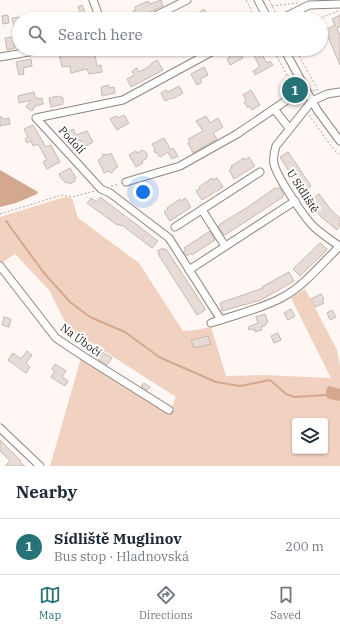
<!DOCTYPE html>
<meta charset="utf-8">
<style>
body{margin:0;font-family:"IBM Plex Serif",serif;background:#f6f6f7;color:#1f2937}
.controls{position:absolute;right:12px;bottom:12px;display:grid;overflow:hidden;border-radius:4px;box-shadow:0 1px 3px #0004}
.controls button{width:36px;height:36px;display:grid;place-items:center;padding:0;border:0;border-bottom:1px solid #e0e1e3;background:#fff;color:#1f2937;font:20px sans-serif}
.you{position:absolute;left:143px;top:192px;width:14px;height:14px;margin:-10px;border:3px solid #fff;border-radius:50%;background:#1a73e8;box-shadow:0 0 0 6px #1a73e833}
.badge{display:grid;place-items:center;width:26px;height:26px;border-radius:50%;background:#277276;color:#fff;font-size:13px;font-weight:700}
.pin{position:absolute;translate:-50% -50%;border:2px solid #fff;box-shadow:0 1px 4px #0006}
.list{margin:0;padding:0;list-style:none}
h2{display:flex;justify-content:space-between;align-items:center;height:52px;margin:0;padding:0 16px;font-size:17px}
h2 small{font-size:13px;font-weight:400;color:#747a83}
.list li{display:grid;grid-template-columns:26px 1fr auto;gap:12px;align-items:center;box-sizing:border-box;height:56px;padding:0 16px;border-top:1px solid #e0e1e3}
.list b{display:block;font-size:15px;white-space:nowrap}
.list p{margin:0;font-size:13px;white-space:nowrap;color:#747a83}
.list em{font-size:13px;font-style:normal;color:#747a83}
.icon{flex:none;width:22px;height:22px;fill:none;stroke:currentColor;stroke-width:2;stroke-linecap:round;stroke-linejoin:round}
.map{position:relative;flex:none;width:340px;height:466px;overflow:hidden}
.search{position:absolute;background:#fff;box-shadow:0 1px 3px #0004;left:12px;right:12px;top:12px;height:44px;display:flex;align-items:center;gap:10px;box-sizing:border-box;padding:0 14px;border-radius:22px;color:#747a83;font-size:15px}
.sheet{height:108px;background:#fff}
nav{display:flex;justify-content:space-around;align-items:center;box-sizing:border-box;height:56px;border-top:1px solid #e0e1e3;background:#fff;font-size:11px;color:#747a83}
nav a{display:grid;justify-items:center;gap:2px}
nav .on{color:#277276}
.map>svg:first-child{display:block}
.green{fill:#f1d1c0;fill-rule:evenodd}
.water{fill:#d4a78f}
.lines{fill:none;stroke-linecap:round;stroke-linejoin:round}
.stream{stroke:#d4a78f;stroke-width:2}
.building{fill:#e7dbd5;stroke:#c5bab4}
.street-casing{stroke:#8f857f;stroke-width:9}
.path{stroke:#b0aaa7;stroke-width:1;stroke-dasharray:2 2;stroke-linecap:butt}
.street{stroke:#fff;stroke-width:7}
.labels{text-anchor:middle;stroke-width:4;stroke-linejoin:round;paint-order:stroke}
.street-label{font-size:11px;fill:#1a1614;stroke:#fff}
</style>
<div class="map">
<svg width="340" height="466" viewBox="0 0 340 466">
<rect width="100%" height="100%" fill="#fef7f4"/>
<path class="green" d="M65,197L72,198L78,218L139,263L183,331L196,330L211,327L226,376L264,375L331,378L291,298L305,289L337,350L340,366V466H50L81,358L170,412L176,397L68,328L49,290L15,254L0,264V217ZM295,421H325V451H295Z"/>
<g class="water">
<polygon points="0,170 38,192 37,194 16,203 0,207"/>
<polygon points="329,386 340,389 340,401 329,399 326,396 326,390"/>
</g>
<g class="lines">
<polyline class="stream" points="6,221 44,273 70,302 90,317 125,332 159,357 216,382 240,386 270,380 286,394 294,397 327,395"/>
</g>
<g class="building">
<polygon points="161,0 163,6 137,18 133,11 136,10 135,7 148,1 150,4"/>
<polygon points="82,5 86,15 82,17 78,7"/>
<polygon points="204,9 209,17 205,19 196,19 194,16"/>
<polygon points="8,15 9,23 3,24 2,16"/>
<polygon points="340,15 340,27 337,28 340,36 340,65 325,30 335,25 332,19"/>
<polygon points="19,17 19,33 15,33 12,18"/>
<polygon points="13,37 15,48 7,50 5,38"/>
<polygon points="88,49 100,49 101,54 95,55 97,66 101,65 102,72 89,74 87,69 71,73 70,66 62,67 59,54"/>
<polygon points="238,49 243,58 230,65 227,59 230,57 228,53"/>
<polygon points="261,53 267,63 270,61 273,65 255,75 253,71 260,67 254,56"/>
<polygon points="31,59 32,66 23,68 24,74 19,75 16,62"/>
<polygon points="157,60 163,70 131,87 127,79 134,75 132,71 137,68 139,72 150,66 150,65 152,63"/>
<polygon points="204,67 208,75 200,79 202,82 197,85 191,74"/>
<polygon points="109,85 109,88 114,87 115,93 102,96 101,87"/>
<polygon points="179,86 183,93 172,99 171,98 165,101 161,93 166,90 168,92"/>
<polygon points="251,90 260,105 252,110 250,106 248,108 244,102 246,100 243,95"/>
<polygon points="34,92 35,97 39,99 42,98 43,104 35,106 32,111 26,107 31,100 19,103 18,96"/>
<polygon points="59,96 63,98 63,104 51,107 49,98"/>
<polygon points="124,115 129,123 117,130 110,119 116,116 118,118"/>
<polygon points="0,116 4,119 9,118 10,124 0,126"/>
<polygon points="206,116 210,123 218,118 223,127 213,133 217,139 193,153 188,143 190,142 188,139 203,131 196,121"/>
<polygon points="33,125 46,147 51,145 60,162 47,169 43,162 47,160 38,144 33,146 31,141 27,143 25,139 28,137 24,129"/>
<polygon points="73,129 76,135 87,131 93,142 84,147 80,140 74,143 71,142 66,133"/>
<polygon points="164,138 171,150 173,148 178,156 172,159 168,152 160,157 157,153 154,152 155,149 152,144"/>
<polygon points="143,150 147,153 147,158 142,161 143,163 136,167 129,155 136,151 137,153"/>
<polygon points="288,152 311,186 302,192 280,157"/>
<polygon points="111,153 118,167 114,169 112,173 108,171 104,173 98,160 102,158 103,154 108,155"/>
<polygon points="249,157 255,166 234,179 229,170 232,168 231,166 241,160 244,158 245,160"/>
<polygon points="70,168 76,178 74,179 75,181 70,184 69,182 66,183 60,177 59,174"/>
<polygon points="212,178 213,180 217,178 223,187 202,200 196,191 200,189 199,187"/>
<polygon points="279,187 284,195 283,196 283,197 225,235 223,234 218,226 220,225 220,224 248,207 275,188 276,189"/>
<polygon points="319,194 331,210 340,218 340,225 337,230 321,217 309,201"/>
<polygon points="100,197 158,241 152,248 122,225 121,226 118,224 117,225 87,203 91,198 97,202"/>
<polygon points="185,198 191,207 170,221 164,212 168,209 167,208 180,199 181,201"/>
<polygon points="210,231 215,240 192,255 191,253 187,256 183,252 186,250 184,248"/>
<polygon points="320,243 327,249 325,252 300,276 293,269"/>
<polygon points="163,248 164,250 166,249 204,307 205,310 197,315 158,254 160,253 157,251"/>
<polygon points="289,272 294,281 261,300 222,311 220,303 263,288 262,287"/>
<polygon points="321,294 324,299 322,300 324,303 315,307 311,299"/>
<polygon points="291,309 295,316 288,320 284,313"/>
<polygon points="332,310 336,317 330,320 327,313"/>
<polygon points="265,314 268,322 266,323 266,325 261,327 262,330 255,332 254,329 249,330 248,327 258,323 256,317"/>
<polygon points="4,317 11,319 9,327 2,325"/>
<polygon points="278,333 281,340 274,343 271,336"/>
<polygon points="208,336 211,344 194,348 191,340"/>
<polygon points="27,351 32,355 26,363 30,367 26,373 8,360 13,353 21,359"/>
<polygon points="101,351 112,358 107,365 96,358"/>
<polygon points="55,364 66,371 62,377 68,381 65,386 51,377 55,371 52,369"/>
<polygon points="144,383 150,387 147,390 141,386"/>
<polygon points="0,440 21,461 20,462 25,466 5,466 10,461 0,451"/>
</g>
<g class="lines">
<defs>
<g id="street">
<polyline points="93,0 100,19"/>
<polyline points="258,0 268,19"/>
<polyline points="149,19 187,0"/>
<polyline points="281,19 309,5 340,4"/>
<polyline points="217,49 123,100 36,118 101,189 110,193 169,238 221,320"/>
<polyline points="284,49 317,110 340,141"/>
<polyline points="0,57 46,49"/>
<polyline points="274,109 289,128"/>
<polyline points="126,182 180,166 237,134 287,100"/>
<polyline points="202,210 225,246"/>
<polyline points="175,227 260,172"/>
<path d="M339,246C331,240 320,233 312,225C303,215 277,177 274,164C273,158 274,152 276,146L312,101L327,94L340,92"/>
<polyline points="0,266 56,338 83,356 169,410"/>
<polyline points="189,270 295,201"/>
<path d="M211,323C234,315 262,309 283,297C304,286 323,262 340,246"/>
<polyline points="0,428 40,466"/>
</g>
</defs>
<use href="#street" class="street-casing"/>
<g class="path">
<polyline points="246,0 256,19"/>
<polyline points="269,0 277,15"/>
<polyline points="272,6 297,3"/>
<polyline points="318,19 338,11"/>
<polyline points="273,49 299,98"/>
<polyline points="295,49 317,88"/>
<polyline points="313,91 317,89 318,91"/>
<polyline points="302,97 299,98 302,103"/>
<polyline points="309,115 334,150 340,155"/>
<polyline points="111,186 119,184"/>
<polyline points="0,214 62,195 72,197 94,191"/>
</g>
<use href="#street" class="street"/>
</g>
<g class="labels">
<g class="street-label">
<text transform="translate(72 140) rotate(47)" y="4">Podolí</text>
<text transform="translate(303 191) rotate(57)" y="4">U Sídliště</text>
<text transform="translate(81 340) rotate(36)" y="4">Na Úbočí</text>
</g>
</g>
</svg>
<div class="controls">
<button><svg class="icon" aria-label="layers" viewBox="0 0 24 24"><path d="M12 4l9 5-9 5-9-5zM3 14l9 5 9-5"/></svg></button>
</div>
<div class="you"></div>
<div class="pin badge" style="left:295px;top:90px">1</div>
<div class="search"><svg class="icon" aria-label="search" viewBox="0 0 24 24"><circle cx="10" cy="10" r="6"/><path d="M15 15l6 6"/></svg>Search here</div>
</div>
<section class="sheet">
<h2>Nearby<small></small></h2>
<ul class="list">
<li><span class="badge">1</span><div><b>Sídliště Muglinov</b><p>Bus stop · Hladnovská</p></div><em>200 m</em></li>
</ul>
</section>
<nav>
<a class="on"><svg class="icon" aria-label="map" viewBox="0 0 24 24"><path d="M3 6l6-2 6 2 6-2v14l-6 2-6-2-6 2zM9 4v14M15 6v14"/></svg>Map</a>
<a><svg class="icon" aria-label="directions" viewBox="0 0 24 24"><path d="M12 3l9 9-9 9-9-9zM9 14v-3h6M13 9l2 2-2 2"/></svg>Directions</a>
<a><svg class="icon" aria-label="saved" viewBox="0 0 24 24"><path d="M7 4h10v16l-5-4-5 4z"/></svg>Saved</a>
</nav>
